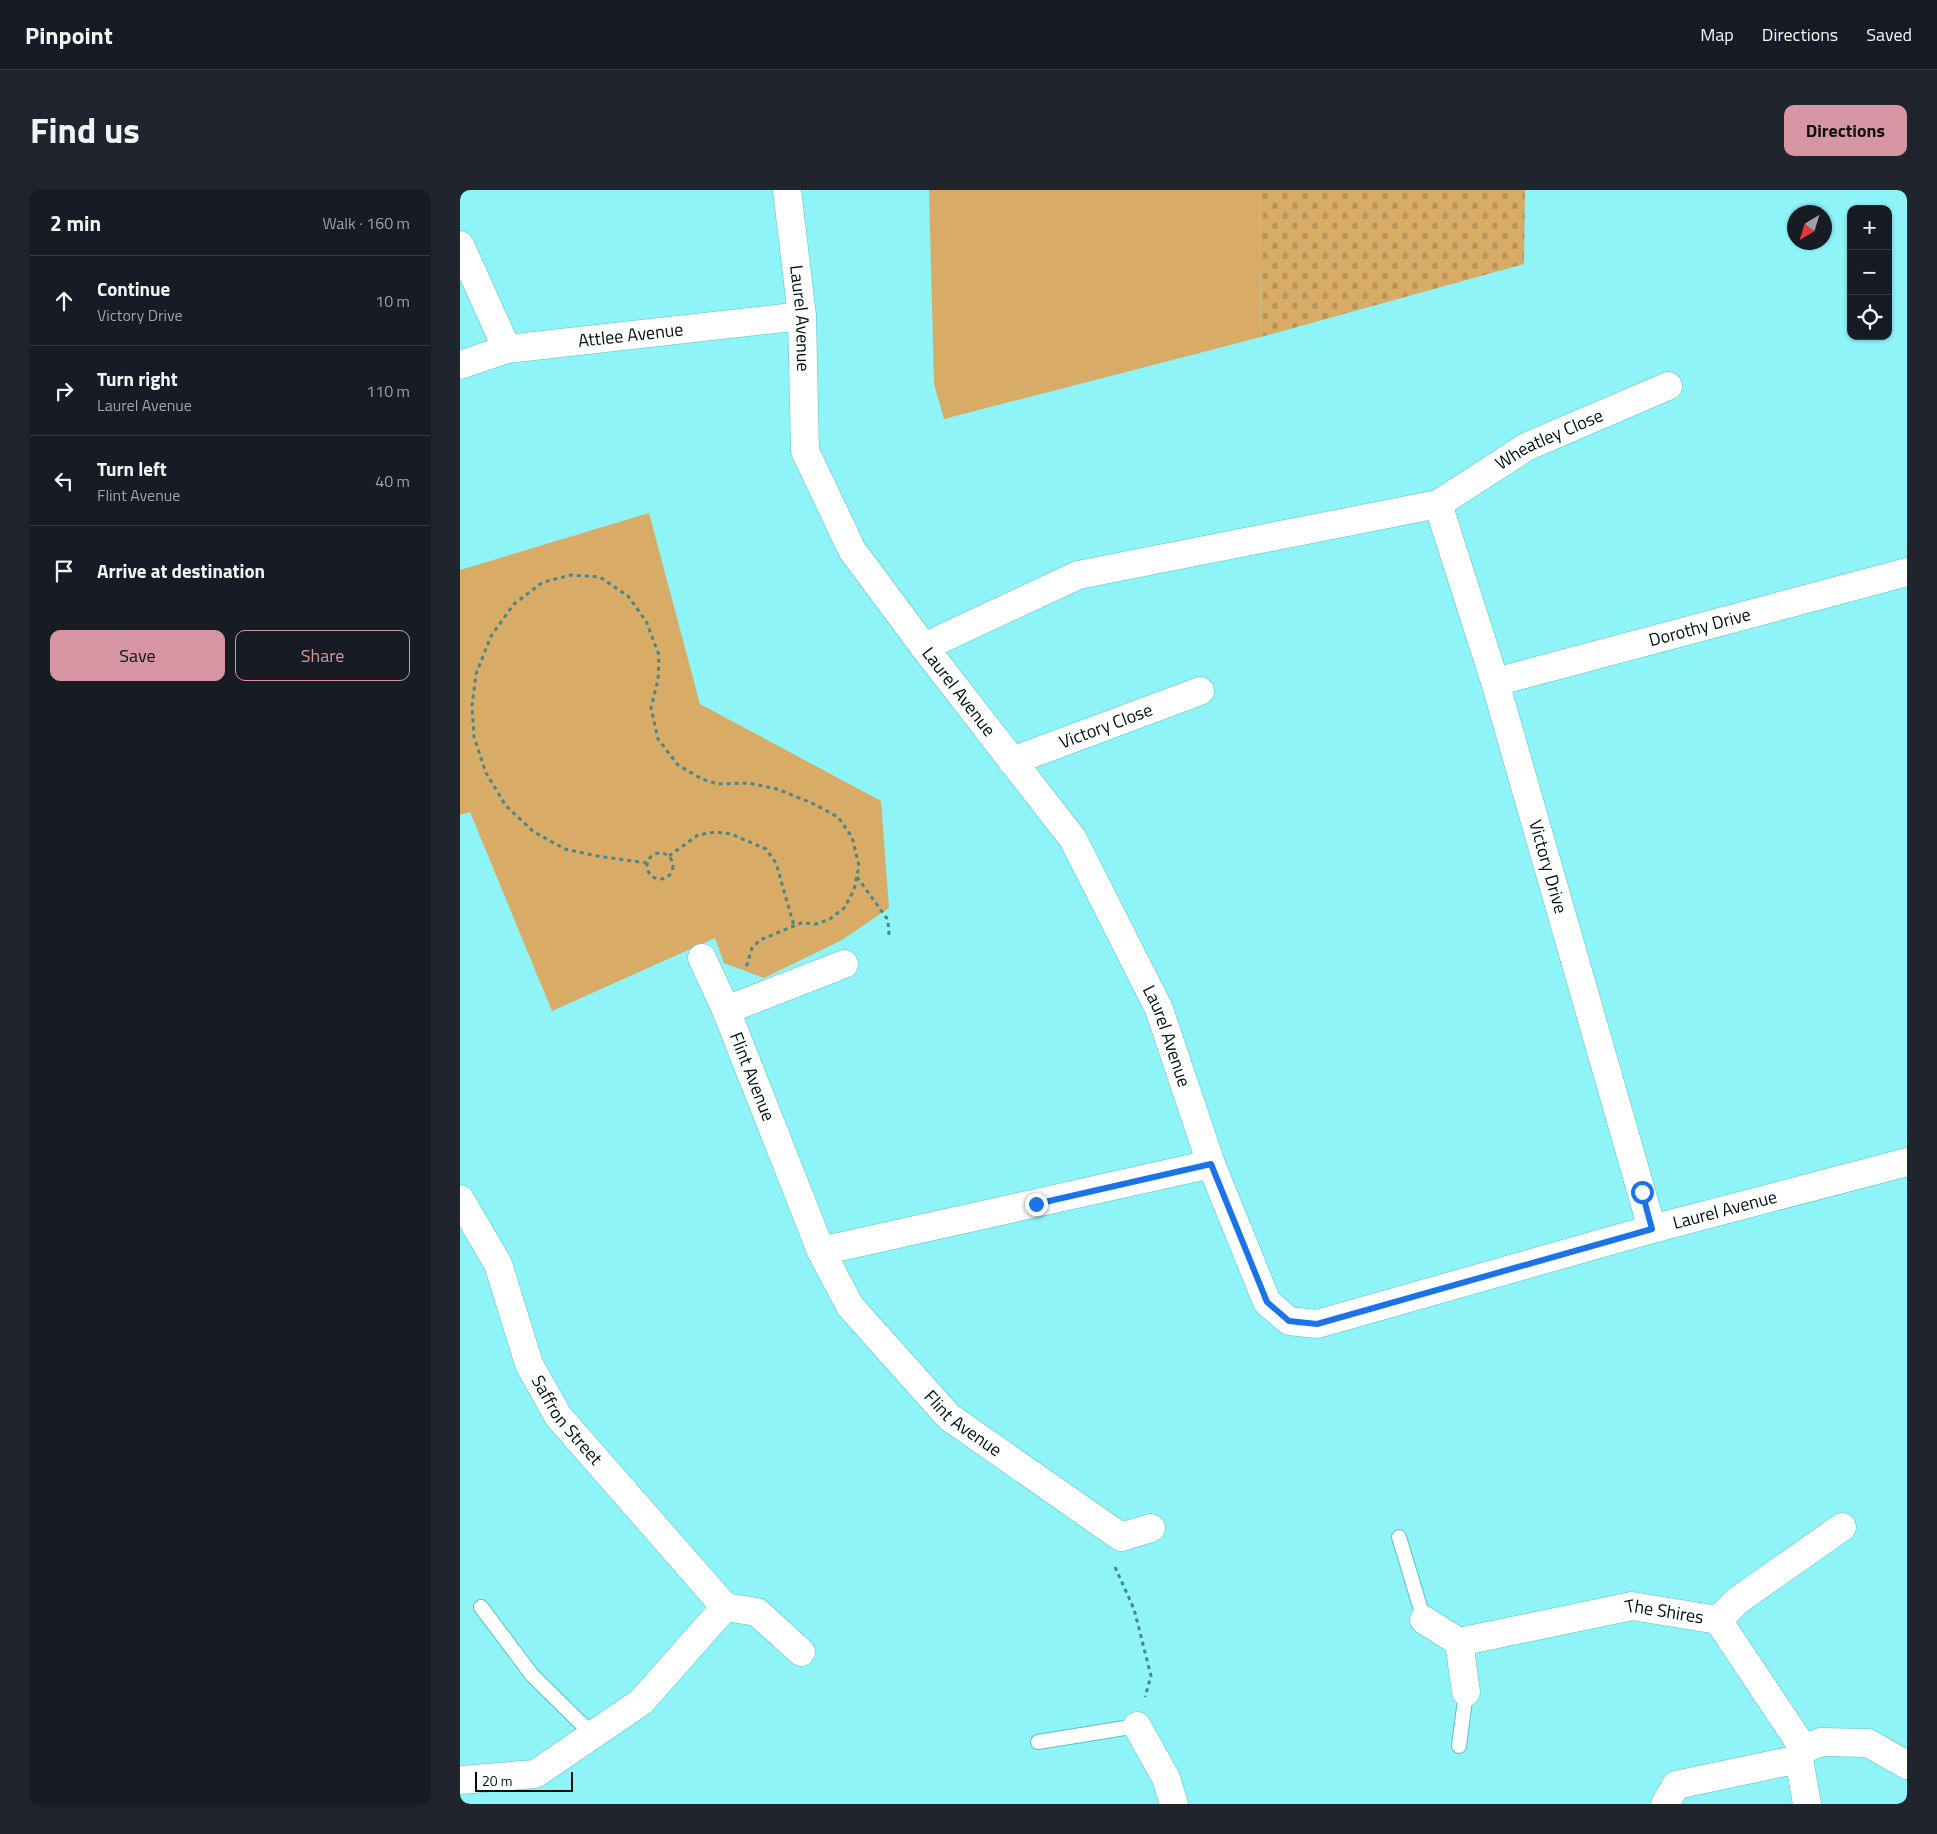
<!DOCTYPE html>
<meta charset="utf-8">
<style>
body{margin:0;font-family:"Titillium Web",sans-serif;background:#20242c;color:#f1f3f6}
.controls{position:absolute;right:15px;top:15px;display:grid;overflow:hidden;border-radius:10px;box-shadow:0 1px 4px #0004}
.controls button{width:45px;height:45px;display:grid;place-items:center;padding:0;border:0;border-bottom:1px solid #363941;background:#171b24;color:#f1f3f6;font:25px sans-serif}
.compass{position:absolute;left:1327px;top:15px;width:45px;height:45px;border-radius:50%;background:#171b24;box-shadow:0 1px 4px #0004;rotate:218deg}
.scale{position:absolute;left:15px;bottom:12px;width:98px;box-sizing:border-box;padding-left:5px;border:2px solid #001011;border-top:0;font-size:14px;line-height:18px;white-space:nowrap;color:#001011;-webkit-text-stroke:4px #fff;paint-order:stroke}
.stop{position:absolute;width:15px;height:15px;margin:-11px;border:4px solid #1a73e8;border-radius:50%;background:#fff}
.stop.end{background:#1a73e8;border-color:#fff;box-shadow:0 1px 5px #0008}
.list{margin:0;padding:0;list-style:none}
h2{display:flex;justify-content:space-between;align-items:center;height:65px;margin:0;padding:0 20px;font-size:21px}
h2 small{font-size:16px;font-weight:400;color:#9ea1a6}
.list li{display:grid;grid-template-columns:32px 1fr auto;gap:15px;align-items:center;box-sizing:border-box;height:90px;padding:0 20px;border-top:1px solid #363941}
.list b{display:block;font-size:19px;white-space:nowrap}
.list p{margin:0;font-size:16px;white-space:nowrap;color:#9ea1a6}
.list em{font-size:16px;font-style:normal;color:#9ea1a6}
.actions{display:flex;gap:10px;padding:15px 20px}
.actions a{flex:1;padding:11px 0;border:1px solid #d695a2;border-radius:10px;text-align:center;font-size:18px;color:#d695a2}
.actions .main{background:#d695a2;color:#111}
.icon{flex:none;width:28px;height:28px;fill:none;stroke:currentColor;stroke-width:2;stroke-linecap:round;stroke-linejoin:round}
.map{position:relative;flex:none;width:1447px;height:1614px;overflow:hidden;border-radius:10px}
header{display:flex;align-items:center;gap:30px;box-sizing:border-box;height:70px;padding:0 25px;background:#171b24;border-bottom:1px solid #363941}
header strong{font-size:24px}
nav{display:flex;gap:28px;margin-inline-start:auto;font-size:18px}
.intro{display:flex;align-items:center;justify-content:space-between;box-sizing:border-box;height:120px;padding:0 30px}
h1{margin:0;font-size:35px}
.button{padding:12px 22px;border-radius:10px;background:#d695a2;color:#111;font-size:18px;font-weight:700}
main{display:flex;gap:30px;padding:0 30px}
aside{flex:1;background:#171b24;border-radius:10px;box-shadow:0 1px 4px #0004}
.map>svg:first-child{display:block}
.green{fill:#d8ac66}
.cemetery{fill:url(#cemetery-stones)}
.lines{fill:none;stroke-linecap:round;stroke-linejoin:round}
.service-casing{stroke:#58c0c3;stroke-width:16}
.minor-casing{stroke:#58c0c3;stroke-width:29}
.path{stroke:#4a878a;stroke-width:3;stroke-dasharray:4 4;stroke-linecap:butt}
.service{stroke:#fff;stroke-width:14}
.minor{stroke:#fff;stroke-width:28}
.route{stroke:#1a73e8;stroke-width:6}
.labels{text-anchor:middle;stroke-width:4.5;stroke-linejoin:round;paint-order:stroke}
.street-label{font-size:18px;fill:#001011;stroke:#fff}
</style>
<header>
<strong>Pinpoint</strong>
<nav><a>Map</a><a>Directions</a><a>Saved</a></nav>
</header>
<div class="intro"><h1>Find us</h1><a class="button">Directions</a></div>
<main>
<aside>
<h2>2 min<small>Walk · 160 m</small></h2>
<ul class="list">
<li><svg class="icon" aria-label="ahead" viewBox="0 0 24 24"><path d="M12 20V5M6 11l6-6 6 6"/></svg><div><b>Continue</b><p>Victory Drive</p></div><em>10 m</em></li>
<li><svg class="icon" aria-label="right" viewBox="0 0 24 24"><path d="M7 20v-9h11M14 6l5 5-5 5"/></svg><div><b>Turn right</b><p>Laurel Avenue</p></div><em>110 m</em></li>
<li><svg class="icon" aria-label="left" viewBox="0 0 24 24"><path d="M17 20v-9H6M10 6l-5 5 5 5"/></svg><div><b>Turn left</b><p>Flint Avenue</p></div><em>40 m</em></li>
<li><svg class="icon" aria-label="arrive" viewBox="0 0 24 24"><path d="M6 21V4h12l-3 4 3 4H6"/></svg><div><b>Arrive at destination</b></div></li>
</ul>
<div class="actions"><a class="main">Save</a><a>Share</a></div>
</aside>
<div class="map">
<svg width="1447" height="1614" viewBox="0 0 1447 1614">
<defs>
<pattern id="cemetery-stones" width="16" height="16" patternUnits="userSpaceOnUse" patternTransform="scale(1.25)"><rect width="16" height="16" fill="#d8ac66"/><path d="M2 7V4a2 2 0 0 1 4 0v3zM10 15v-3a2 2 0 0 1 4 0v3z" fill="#b89357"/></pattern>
</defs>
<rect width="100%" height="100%" fill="#8ef4f8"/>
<g class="green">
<polygon points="469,0 799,0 801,147 484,229 474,194"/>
<polygon points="189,323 240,514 421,611 429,718 382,750 304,788 264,773 255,748 92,821 10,622 0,625 0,380"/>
</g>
<polygon class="cemetery" points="799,0 1065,0 1064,74 801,147"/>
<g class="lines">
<defs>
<g id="service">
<polyline points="939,1347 964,1430"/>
<polyline points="21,1417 72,1485 133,1545"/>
<polyline points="578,1552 677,1536"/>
<polyline points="999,1556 1006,1502"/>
</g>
<g id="minor">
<path id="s1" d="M327,0L342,126L345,261L392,360L464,457L613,649L699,819L751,974L807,1112L829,1131L857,1134L1192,1039L1447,972"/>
<polyline points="0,55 47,159"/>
<path id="s2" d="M0,175L47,159L342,126"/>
<path id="s3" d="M978,314L1035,492L1192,1039"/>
<path id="s4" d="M464,457L618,385L978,314L1066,257L1208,196"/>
<path id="s5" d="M1035,492L1447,382"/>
<path id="s6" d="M552,571L740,501"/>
<path id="s7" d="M242,768L266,820L361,1061L390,1116L489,1227L661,1347L691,1338"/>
<polyline points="266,820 384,774"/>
<path id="s8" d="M0,1009L38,1074L69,1174L98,1226L265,1417L297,1422L341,1462"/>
<polyline points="361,1061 751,974"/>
<polyline points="964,1430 999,1452"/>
<polyline points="1258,1430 1277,1411 1382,1337"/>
<path id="s9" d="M1006,1502L999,1452L1172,1416L1258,1430L1344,1559"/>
<polyline points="677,1536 706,1588 714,1614"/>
<polyline points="1344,1559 1361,1552 1408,1553 1447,1575"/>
<polyline points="1344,1559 1339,1569 1347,1614"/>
<polyline points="0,1590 75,1584 181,1512 265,1417"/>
<polyline points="1205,1614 1216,1595 1339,1569"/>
</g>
</defs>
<use href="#service" class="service-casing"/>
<use href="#minor" class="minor-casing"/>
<g class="path">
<circle cx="200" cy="676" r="13"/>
<polyline points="209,666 238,645 255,642 271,644 306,659 316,673 334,736"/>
<polyline points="187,673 137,666 105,659 74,642 46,616 26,583 14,547 12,516 16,484 31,446 54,414 83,392 111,385 140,387 168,406 186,431 199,465 198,490 191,518 198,549 218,575 242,589 258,594 289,593 317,599 354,614 378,627 392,647 399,676 394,700 384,718 370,729 356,734 341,733 300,750 292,758 286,778"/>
<polyline points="397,687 428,730 429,745"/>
<polyline points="655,1377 674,1419 691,1486 685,1507"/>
</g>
<use href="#service" class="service"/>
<use href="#minor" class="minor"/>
</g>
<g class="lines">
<polyline class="route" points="576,1014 751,974 807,1112 829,1131 857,1134 1192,1039 1182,1002"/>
</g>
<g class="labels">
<g class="street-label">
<text dy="6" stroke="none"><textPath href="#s1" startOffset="129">Laurel Avenue</textPath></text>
<text dy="6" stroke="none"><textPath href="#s2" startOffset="174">Attlee Avenue</textPath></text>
<text dy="6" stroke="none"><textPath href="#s4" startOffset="666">Wheatley Close</textPath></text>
<text dy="6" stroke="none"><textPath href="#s5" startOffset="212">Dorothy Drive</textPath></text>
<text dy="6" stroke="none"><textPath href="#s1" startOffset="549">Laurel Avenue</textPath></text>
<text dy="6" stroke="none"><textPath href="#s6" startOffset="100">Victory Close</textPath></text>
<text dy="6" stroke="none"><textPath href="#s3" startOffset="379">Victory Drive</textPath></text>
<text dy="6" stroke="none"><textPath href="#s1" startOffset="954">Laurel Avenue</textPath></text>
<text dy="6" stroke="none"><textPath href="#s7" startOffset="129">Flint Avenue</textPath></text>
<text dy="6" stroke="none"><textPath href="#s1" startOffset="1719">Laurel Avenue</textPath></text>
<text dy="6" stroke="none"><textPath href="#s8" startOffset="248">Saffron Street</textPath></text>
<text dy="6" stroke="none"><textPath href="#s7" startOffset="542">Flint Avenue</textPath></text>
<text dy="6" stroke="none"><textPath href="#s9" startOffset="260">The Shires</textPath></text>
</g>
</g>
</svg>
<div class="controls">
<button>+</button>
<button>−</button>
<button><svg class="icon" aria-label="locate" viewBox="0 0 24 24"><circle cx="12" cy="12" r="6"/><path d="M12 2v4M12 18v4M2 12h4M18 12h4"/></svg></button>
</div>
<svg class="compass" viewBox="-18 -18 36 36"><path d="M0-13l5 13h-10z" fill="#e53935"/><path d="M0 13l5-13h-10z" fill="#9ea1a6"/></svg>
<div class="scale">20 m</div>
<div class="stop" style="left:1182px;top:1002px"></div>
<div class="stop end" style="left:576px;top:1014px"></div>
</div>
</main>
